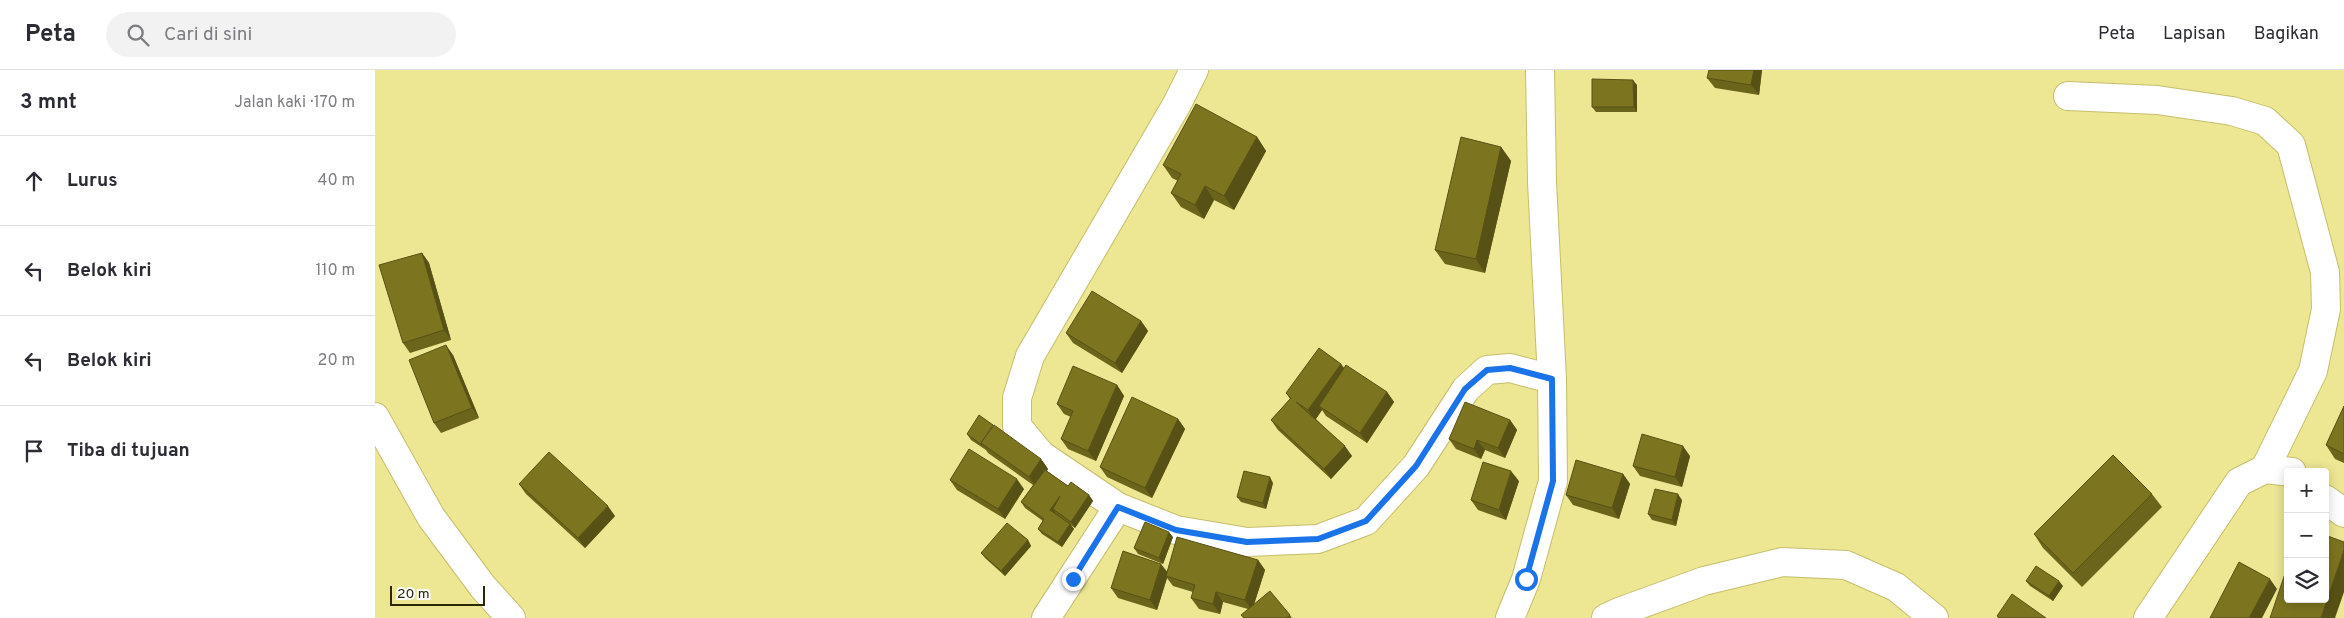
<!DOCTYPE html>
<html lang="id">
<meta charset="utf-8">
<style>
body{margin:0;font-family:Overpass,sans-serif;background:#f2f2f3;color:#2b2b33}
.controls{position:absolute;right:15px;bottom:15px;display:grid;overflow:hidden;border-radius:5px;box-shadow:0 2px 12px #0003}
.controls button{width:45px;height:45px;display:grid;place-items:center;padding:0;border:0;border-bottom:1px solid #e1e1e2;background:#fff;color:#2b2b33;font:25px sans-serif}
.scale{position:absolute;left:15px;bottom:12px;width:95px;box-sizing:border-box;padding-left:5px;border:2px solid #2a2704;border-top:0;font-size:14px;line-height:18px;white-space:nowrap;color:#2a2704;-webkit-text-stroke:4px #fff;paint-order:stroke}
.stop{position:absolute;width:15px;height:15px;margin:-11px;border:4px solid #1a73e8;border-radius:50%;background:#fff}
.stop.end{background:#1a73e8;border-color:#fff;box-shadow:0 1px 5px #0008}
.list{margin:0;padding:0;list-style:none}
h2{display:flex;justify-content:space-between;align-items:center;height:65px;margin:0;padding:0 20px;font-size:21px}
h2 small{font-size:16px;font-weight:400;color:#7c7c81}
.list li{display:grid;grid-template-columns:32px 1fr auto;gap:15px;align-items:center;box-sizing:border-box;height:90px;padding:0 20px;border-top:1px solid #e1e1e2}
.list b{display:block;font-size:19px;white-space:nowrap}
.list em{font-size:16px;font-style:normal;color:#7c7c81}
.icon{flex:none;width:28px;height:28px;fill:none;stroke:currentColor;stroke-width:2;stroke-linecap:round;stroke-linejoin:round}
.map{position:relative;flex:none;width:1969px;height:548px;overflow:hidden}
header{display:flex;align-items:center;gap:30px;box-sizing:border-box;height:70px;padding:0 25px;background:#fff;border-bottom:1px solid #e1e1e2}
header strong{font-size:24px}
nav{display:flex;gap:28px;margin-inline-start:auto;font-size:18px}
.search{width:350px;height:45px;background:#f2f2f3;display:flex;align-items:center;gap:12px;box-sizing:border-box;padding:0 18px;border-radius:28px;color:#7c7c81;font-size:19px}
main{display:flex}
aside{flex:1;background:#fff}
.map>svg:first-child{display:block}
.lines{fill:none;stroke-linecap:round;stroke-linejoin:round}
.minor-casing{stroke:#c5be6c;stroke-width:30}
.minor{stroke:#fff;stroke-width:28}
.wall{fill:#6b641b}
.shaded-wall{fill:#575116}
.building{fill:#7c741f;stroke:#575116}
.route{stroke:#1a73e8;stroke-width:6}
</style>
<header>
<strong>Peta</strong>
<div class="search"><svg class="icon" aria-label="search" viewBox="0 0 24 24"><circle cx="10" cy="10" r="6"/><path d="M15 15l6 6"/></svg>Cari di sini</div>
<nav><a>Peta</a><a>Lapisan</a><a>Bagikan</a></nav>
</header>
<main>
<aside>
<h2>3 mnt<small>Jalan kaki · 170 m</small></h2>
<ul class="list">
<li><svg class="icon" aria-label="ahead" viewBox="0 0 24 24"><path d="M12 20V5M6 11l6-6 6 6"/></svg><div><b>Lurus</b></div><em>40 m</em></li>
<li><svg class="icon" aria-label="left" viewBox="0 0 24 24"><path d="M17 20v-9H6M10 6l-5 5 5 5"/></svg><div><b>Belok kiri</b></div><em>110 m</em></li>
<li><svg class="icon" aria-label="left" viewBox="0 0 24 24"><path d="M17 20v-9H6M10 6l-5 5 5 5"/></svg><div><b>Belok kiri</b></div><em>20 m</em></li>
<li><svg class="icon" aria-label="arrive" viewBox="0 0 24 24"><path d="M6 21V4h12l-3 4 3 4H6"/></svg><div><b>Tiba di tujuan</b></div></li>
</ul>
</aside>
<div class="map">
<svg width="1969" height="548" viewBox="0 0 1969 548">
<rect width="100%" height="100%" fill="#ede693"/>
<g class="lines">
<defs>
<g id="minor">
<polyline points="819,0 802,34 655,286 642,328 642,356 666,385 743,437 801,460 872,472 943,469 991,451 1041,396 1091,319 1112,300 1135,298 1177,309"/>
<polyline points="1693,26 1782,30 1857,41 1890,51 1916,75 1950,202 1951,239 1938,301 1890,399"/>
<polyline points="0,347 56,447 108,517 136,548"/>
<polyline points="1950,429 1969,443"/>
<polyline points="671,548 743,437"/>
<polyline points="1135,548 1151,509 1178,411 1177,309 1167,112 1165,0"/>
<polyline points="1231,548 1244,542 1329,511 1407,492 1471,495 1521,517 1559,548"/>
<polyline points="1773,548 1864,412 1890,399 1917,402"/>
</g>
</defs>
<use href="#minor" class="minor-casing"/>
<use href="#minor" class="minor"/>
</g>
<g class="wall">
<polygon points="1387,0 1384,25 1340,18 1332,8"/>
<polygon points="1262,15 1262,42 1221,42 1217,37"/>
<polygon points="882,67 891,81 859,140 839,130 829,149 806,137 796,123 803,111 797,108 788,95"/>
<polygon points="1126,77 1136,91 1110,203 1070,194 1060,180"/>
<polygon points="47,183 54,193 76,270 35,283 28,273"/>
<polygon points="766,251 773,261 747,303 698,273 691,263"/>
<polygon points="78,285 104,348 66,363 59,353"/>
<polygon points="966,294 969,298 1012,322 1019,332 992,373 951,346 947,340 941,349 977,386 956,409 903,360 896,350 915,329 911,323"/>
<polygon points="742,315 749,326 721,391 693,379 686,369 696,347 689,344 682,334"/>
<polygon points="1969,336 1969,393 1960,389 1951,375"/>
<polygon points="803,349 810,359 777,428 732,407 725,397"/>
<polygon points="1135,350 1142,360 1130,388 1110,380 1106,389 1081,379 1074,369"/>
<polygon points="592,364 666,389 673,399 672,401 693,416 714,425 718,431 700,458 696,455 699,459 687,477 667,464 663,459 668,451 650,438 646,432 658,415 613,383 611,380 596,370"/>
<polygon points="1315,386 1307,417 1265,406 1258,396"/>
<polygon points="1248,404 1255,414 1244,449 1198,435 1191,425"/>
<polygon points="575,410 649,419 630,449 582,420"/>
<polygon points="1144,411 1131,450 1103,440 1096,430"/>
<polygon points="898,413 891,439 866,432 862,427"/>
<polygon points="144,414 240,446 210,478 151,424"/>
<polygon points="1777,424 1787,437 1707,517 1668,478 1659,464"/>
<polygon points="1307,430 1301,456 1277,450 1273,444"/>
<polygon points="798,467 788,494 763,484 759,478"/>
<polygon points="653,470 656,476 630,506 610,488 606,483"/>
<polygon points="883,490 890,500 879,534 915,545 917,548 868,548 873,539 848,532 845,544 824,539 816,528 818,522 798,516 792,508 782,540 743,528 736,518 792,501"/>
<polygon points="1651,511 1688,516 1678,531 1655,516"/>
</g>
<g class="shaded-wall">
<polygon points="1379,0 1387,0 1384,25 1376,15"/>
<polygon points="1258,10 1262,15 1262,42 1259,37"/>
<polygon points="882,67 891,81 859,140 849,126"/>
<polygon points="1126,77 1136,91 1110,203 1101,189"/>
<polygon points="830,116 839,130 829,149 820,135"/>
<polygon points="47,183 54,193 76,270 69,260"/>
<polygon points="766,251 773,261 747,303 740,293"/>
<polygon points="71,275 78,285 104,348 97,338"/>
<polygon points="966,294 973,304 944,336 947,340 940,350 933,340"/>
<polygon points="742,315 749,326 721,391 713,381"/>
<polygon points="1012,322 1019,332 992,373 985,363"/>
<polygon points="803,349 810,359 777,428 770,418"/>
<polygon points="1135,350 1142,360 1130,388 1123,378"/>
<polygon points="1102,370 1110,380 1106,389 1099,379"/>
<polygon points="970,376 977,386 956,409 949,399"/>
<polygon points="1308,376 1315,386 1307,417 1300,407"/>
<polygon points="666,389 673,399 661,417 654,407"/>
<polygon points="1136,401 1144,411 1131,450 1124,440"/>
<polygon points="1248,404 1255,414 1244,449 1237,438"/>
<polygon points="895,407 898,413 891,439 888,433"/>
<polygon points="642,409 649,419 630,449 623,439"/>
<polygon points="1303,424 1307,430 1301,456 1297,450"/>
<polygon points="714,425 718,431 700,458 696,452"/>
<polygon points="685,426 678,439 681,444 675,440"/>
<polygon points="233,436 240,446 210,478 203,468"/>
<polygon points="695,454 699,459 687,477 683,472"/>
<polygon points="794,462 798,467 788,494 784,488"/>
<polygon points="653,470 656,476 630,506 626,501"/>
<polygon points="1969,480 1969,522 1960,548 1946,548"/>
<polygon points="883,490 890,500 877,541 870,530"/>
<polygon points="786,494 794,504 791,506 792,508 782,540 775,530"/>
<polygon points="1895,509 1902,519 1887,548 1874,548"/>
<polygon points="1684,511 1688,516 1678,531 1674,526"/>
<polygon points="841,522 848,532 845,544 838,534"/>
</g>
<g class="building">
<polygon points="1334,0 1379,0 1376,15 1332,8"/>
<polygon points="1217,9 1258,10 1259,37 1217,37"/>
<polygon points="821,34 882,67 849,126 830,116 820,135 796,123 806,104 788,95"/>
<polygon points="1086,67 1126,77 1101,189 1060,180"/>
<polygon points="47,183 69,260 28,273 4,195"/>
<polygon points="717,221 766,251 740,293 691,263"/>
<polygon points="71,275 97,338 59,353 34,290"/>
<polygon points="944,278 966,294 933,340 921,332 970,376 949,399 896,350 916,328 911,323"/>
<polygon points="971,295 1012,322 985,363 944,336"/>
<polygon points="698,296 742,315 713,381 686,369 698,341 682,334"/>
<polygon points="757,327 803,349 770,418 725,397"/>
<polygon points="1090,332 1135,350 1123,378 1102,370 1099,379 1074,369"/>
<polygon points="1969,336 1969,384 1951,375"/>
<polygon points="604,345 618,355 606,373 607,375 592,364"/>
<polygon points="619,355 666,389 654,407 606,373"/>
<polygon points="1267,364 1308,376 1300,407 1258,396"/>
<polygon points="594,379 642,409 623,439 575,410"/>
<polygon points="174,382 233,436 203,468 144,414"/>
<polygon points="1738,385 1777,424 1698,503 1659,464"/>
<polygon points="1201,390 1248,404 1237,438 1191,425"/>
<polygon points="1108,392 1136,401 1124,440 1096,430"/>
<polygon points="670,400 693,416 696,412 714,425 696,452 678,439 685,426 675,440 695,454 683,472 663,459 669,449 646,432"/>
<polygon points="869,401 895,407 888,433 862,427"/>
<polygon points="1280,419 1303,424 1297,450 1273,444"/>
<polygon points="770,452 794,462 784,488 759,478"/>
<polygon points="632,453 653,470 626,501 606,483"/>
<polygon points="1950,465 1969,472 1969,480 1946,548 1895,548 1913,495 1913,529 1950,529"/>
<polygon points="802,467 883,490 870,530 841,522 838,534 816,528 820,515 791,506"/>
<polygon points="748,481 786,494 775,530 736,518"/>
<polygon points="1864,492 1895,509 1874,548 1835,548"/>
<polygon points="1661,496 1684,511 1674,526 1651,511"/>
<polygon points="895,521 915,545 912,548 869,548 866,545"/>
<polygon points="1637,524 1671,548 1624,548 1622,546"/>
</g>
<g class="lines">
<polyline class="route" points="698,509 743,437 801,460 872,472 943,469 991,451 1041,396 1090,319 1112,300 1135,298 1177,309 1178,411 1151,509"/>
</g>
</svg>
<div class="controls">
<button>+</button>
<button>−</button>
<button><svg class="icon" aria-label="layers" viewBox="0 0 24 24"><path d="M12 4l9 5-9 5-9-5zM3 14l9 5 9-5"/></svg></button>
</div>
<div class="scale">20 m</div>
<div class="stop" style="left:1151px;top:509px"></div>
<div class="stop end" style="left:698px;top:509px"></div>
</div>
</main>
